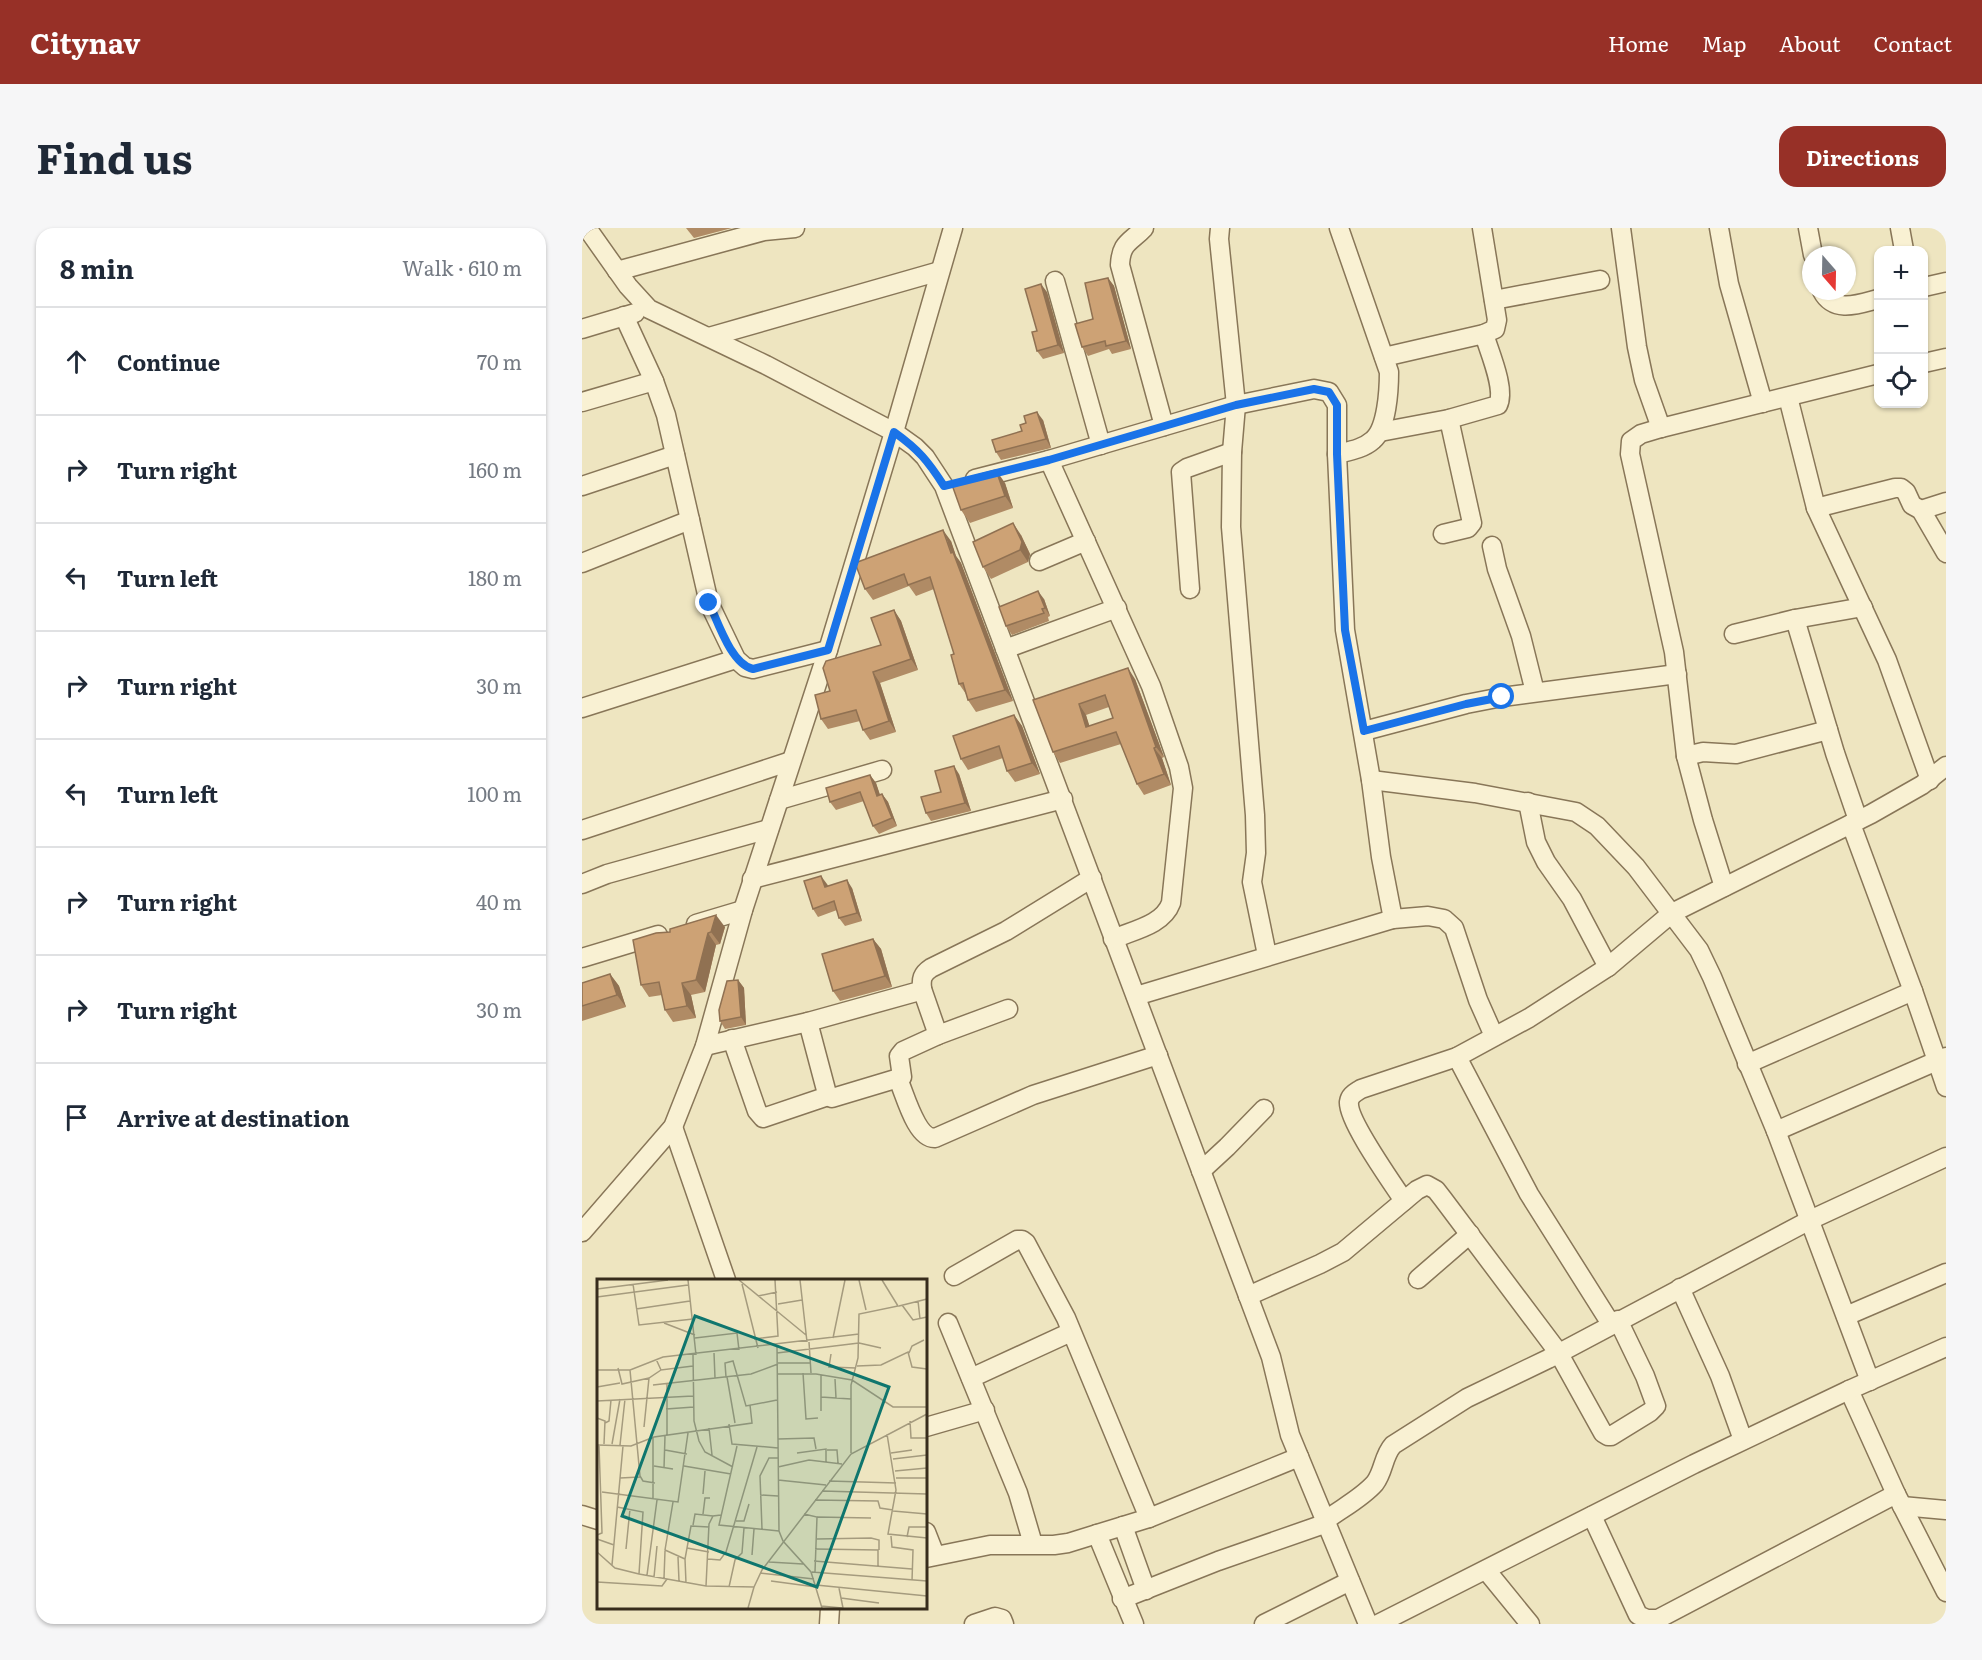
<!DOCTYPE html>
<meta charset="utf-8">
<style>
body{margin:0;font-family:Literata,serif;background:#f6f6f7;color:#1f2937}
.controls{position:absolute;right:18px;top:18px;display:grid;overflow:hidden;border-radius:12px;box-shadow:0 2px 4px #0004}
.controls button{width:54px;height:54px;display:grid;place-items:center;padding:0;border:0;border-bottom:2px solid #e0e1e3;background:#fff;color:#1f2937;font:30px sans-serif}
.compass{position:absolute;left:1220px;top:18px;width:54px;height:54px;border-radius:50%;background:#fff;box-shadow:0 2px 4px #0004;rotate:160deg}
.stop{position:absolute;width:18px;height:18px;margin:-14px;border:4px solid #1a73e8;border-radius:50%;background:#fff}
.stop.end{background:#1a73e8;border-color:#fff;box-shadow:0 2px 6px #0008}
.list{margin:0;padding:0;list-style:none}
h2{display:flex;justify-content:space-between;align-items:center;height:78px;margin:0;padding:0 24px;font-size:26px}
h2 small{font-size:20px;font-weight:400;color:#747a83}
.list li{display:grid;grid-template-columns:39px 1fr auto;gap:18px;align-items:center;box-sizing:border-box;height:108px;padding:0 24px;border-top:2px solid #e0e1e3}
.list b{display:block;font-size:22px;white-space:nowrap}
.list em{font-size:20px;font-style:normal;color:#747a83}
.icon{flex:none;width:33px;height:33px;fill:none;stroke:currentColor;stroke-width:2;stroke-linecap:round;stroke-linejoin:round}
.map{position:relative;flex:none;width:1364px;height:1396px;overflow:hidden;border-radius:18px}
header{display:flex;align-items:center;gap:36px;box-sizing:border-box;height:84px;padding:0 30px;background:#973027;color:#fff}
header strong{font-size:28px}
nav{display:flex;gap:33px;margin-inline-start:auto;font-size:21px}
.intro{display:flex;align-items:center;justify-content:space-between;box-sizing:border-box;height:144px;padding:0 36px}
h1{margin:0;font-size:42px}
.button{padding:15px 27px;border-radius:18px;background:#973027;color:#fff;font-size:21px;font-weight:700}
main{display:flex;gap:36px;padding:0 36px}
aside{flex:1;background:#fff;border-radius:18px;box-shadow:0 2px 4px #0004}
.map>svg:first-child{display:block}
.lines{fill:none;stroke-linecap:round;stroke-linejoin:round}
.minor-casing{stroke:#887658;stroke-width:21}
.minor{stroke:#f9f1d3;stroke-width:18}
.wall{fill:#b08b65;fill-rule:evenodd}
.shaded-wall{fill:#907152}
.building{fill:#cda275;stroke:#907152;stroke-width:1.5;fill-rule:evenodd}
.route{stroke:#1a73e8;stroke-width:8}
.inset-road{fill:none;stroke:#a59b7e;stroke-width:1.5}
.view{fill:#0f766e;fill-opacity:0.15;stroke:#0f766e;stroke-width:3}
.inset-edge{fill:none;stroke:#372c1c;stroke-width:3}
</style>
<header>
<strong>Citynav</strong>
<nav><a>Home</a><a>Map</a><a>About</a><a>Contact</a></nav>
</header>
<div class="intro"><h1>Find us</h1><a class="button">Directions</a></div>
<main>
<aside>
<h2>8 min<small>Walk · 610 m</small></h2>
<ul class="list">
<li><svg class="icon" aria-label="ahead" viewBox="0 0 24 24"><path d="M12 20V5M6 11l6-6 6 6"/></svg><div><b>Continue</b></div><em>70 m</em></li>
<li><svg class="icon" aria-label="right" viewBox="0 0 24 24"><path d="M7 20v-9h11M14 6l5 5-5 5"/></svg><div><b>Turn right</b></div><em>160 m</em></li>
<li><svg class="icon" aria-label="left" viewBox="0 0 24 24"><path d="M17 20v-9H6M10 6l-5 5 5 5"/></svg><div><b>Turn left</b></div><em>180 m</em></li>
<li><svg class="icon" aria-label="right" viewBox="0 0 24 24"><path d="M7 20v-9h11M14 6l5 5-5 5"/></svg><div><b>Turn right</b></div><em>30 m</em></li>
<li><svg class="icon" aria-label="left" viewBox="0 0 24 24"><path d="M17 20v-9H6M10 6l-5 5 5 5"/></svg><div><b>Turn left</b></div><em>100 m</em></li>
<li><svg class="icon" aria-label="right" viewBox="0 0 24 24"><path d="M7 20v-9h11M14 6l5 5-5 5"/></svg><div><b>Turn right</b></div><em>40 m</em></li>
<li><svg class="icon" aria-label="right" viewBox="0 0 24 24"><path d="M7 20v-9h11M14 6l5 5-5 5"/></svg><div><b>Turn right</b></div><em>30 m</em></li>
<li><svg class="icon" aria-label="arrive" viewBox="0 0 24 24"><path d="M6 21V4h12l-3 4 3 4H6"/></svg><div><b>Arrive at destination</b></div></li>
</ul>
</aside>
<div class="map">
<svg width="1364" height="1396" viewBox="0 0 1364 1396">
<rect width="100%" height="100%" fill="#eee5c0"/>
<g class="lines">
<defs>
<g id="minor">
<polyline points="5,0 46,58 67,81 184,137 312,204 333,219 343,229 362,258 689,1129 708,1207 786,1396"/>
<path d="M562,0C548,15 539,14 538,37L582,198"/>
<polyline points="638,0 637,11 654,177 650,224 649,299 673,587 674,625 670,654 685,727"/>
<polyline points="1039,0 1055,119 1062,152 1079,200"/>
<polyline points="1137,0 1147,56 1181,175"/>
<polyline points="1226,0 1231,27"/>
<polyline points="1318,0 1322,22"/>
<polyline points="35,43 182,3 213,0"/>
<polyline points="473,53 519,217"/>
<polyline points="1342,59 1364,54"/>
<path d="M1240,63C1252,86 1277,76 1296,71"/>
<polyline points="912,72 1018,52"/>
<polyline points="42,88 72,153 84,187 127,375 154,431 163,439 171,441 246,422"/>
<polyline points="0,101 53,85"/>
<polyline points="127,109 358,43"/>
<polyline points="802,129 902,106 913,101 915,92 900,0"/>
<polyline points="1342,135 1364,130"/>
<polyline points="1206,169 1234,280 1305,432 1348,552"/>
<polyline points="0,174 72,153"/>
<path d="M798,204L867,191L916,177C924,161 907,123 902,106"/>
<path d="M755,226C767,223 781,221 791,212C805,200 807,162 807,144L757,0"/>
<path d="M467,232L569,458L597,539L601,560L589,675C581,697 552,702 531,711"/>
<polyline points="393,251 467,232 654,177 732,161 747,164 755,177 755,226 763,402 789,552 799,629 811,691"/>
<polyline points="0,258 93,227"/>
<polyline points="1234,280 1313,260 1319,260 1324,264 1330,277 1339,282 1364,325"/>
<polyline points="1339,282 1364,274"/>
<polyline points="861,306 886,300 890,295 867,191"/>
<polyline points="910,318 915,341 939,408 953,464"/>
<polyline points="457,333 504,313"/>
<polyline points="0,335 108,292"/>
<polyline points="608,361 599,244 605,240 650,224"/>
<polyline points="1213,391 1253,525 1276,592"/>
<polyline points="1152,406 1213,391 1281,379"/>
<polyline points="423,421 535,380"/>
<polyline points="0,480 154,431"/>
<polyline points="782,503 884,476 920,469 1095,446"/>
<polyline points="1104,528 1121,524 1154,526 1246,502"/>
<polyline points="789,552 893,565 994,584 1015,598 1054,639 1117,722 1130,749 1194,903 1288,1153"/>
<polyline points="197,572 300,542"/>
<polyline points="946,574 954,614 964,634 990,671 1026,739"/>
<polyline points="1269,596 1331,763 1364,859"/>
<polyline points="0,602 209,533"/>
<polyline points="170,651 481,571"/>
<polyline points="0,656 25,646 187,601"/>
<polyline points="1142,659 1121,592 1104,528 1092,424 1048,226 1049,213 1059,206 1079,200 1296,146"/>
<polyline points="114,696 161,682"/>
<polyline points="0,730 76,707"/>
<polyline points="340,761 356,807"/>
<polyline points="554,768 811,691 846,688 862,691 872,700 896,772 912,808"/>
<polyline points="226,794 244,862 246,868 250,870 320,849 317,828 321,823 356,807 426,781"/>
<polyline points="150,811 175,883 181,890 246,868"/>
<path d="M123,818L226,794L334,764L340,761C339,751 340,746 349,740L424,703L510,650"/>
<polyline points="875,829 947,966 1029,1096"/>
<polyline points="1165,836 1331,763"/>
<path d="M316,851C323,866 334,911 353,910L451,867L576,827"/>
<polyline points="91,899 144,1052"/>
<polyline points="1194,903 1364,829"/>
<polyline points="619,943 645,919 682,881"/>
<path d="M822,973C811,956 765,892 767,874C768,867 773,865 779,861L875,829L947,790L1026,739L1090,685L1289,586L1340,557L1364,538"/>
<polyline points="0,1004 91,899 123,818 161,682 246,422 312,204 371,0"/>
<polyline points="372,1048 435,1012 440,1012 444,1015 484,1090 567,1290"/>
<polyline points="836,1051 888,1006"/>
<polyline points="1098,1060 1138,1148 1161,1212"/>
<polyline points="666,1068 738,1036 761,1024 835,962 845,957 854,962 861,971 976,1124 1021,1205 1026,1208 1029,1208 1068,1184 1074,1178 1063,1148 1036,1092"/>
<polyline points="1264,1088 1364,1045"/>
<polyline points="366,1095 436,1265 451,1316"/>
<polyline points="389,1150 489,1104"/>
<polyline points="1267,1162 1314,1266 1364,1364"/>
<polyline points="344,1199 403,1182"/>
<polyline points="1320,1278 1364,1282"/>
<polyline points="0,1287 16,1292"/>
<polyline points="1010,1288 1056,1387 1065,1391 1076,1391 1314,1266"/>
<path d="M744,1292C760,1280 780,1270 793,1255C802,1243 801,1228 811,1217L885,1170L966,1131L1228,992L1364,929"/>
<polyline points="541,1298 564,1362"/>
<polyline points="344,1304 353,1327"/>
<polyline points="515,1306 552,1396"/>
<polyline points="344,1330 408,1317 472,1317 486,1315 567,1290 717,1229"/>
<polyline points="904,1342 948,1396"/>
<polyline points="540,1371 636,1333 745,1295"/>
<polyline points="247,1396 248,1380"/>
<polyline points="392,1396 413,1389 420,1391 422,1396"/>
<polyline points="682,1396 768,1353"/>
<polyline points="796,1396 1112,1236 1267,1162 1364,1119"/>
</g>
</defs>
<use href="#minor" class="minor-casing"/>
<use href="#minor" class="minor"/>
</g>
<g class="wall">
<polygon points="104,0 150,0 112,10"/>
<polygon points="526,50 532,58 549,121 530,126 527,121 506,128 500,119"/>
<polygon points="465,64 482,125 461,131 455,123"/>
<polygon points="461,192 469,220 419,232 414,224 440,203"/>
<polygon points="423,255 431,280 388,295 379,282"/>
<polygon points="439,307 448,326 446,334 409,351 401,339"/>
<polygon points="369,313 374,328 379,335 431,473 394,484 386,472 384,466 377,456 372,426 352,361 334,368 327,358 291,372 283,361"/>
<polygon points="462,371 468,388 466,389 467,393 430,407 424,398"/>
<polygon points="312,382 319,393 336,442 298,455 314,504 288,512 281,502 278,493 246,501 239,491 299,417"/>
<path d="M553,451L582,529L580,530L589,557L562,567L555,556L539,516L478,535L471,524L451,472ZM527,479L531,490L507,498L504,487Z"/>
<polygon points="432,487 440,498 458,546 433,554 425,543 421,530 386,542 379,531"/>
<polygon points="377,546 389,583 349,593 344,585 359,564"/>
<polygon points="288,547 294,555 298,567 300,566 306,574 315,598 297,606 291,598 282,573 254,582 248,574"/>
<polygon points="245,656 246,658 270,660 280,693 263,698 257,690 255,682 236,689 231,681"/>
<polygon points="143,699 138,716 134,717 123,764 109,767 114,790 91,794 83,782 80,767 67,769 59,757 74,705"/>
<polygon points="291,711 299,721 310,759 258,773 251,763"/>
<polygon points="28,746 37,758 44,779 0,793 0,755"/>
<polygon points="156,752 162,760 164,797 143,801 138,793"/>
</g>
<g class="shaded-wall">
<polygon points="526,50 532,58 549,121 544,113"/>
<polygon points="459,56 465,64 482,125 476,117"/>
<polygon points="455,184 461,192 469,220 464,211"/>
<polygon points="414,242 423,255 431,280 423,268"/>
<polygon points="431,295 439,307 448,326 446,334 438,322"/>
<polygon points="361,302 369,313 374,328 379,335 431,473 423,462"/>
<polygon points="456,363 462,371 468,388 463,380"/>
<polygon points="312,382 319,393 336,442 329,431"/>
<polygon points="546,440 553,451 582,529 574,519"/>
<polygon points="291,444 298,455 314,504 307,493"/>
<polygon points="497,476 504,487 511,509 504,499"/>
<polygon points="432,487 440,498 458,546 450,535"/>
<polygon points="572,520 580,530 589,557 582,546"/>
<polygon points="372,538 377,546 389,583 383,575"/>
<polygon points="288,547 294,555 301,576 295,568"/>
<polygon points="300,566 306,574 315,598 310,590"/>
<polygon points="239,648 245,656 249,667 243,659"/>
<polygon points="265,652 270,660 280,693 275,685"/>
<polygon points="134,687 143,699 138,716 129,704"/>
<polygon points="126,705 134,717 123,764 114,752"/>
<polygon points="291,711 299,721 310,759 303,748"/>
<polygon points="28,746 37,758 44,779 35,767"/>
<polygon points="156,752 162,760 164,797 159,789"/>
<polygon points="100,755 109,767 114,790 105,778"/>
</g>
<g class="building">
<polygon points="526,50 544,113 524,118 523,113 500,119 493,96 511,91 503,55"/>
<polygon points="459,56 476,117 455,123 450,104 455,103 443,61"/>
<polygon points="455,184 464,211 414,224 410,212 440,203 438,197 444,195 442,188"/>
<polygon points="414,242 423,268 379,282 369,254"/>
<polygon points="431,295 440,314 438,322 401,339 391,314"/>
<polygon points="361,302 369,325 371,324 423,462 386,472 381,455 377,456 369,427 372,426 348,349 326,357 322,346 283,361 273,335"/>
<polygon points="456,363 463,380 460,381 462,385 424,398 417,379"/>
<polygon points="312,382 329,431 291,444 307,493 281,502 274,482 239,491 233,467 248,463 241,440 244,433 299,417 289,390"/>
<path d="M546,440L574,519L572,520L582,546L555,556L534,504L471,524L451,472ZM523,467L531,490L504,499L497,476Z"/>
<polygon points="432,487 450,535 425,543 417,518 379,531 371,508"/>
<polygon points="372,538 383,575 344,585 339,569 359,564 353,543"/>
<polygon points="288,547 295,568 300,566 310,590 291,598 278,564 248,574 244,560"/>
<polygon points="239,648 243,659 265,652 275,685 257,690 252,673 231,681 222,653"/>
<polygon points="134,687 129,704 126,705 114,752 100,755 105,778 83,782 77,754 59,757 51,712 74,705 88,704 88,701"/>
<polygon points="291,711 303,748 251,763 240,726"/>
<polygon points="28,746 35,767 0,778 0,755"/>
<polygon points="156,752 159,789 138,793 137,782 145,753"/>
</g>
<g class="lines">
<path class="route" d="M127,375C136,394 149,436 171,441L246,422L312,204C337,222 346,233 362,258L467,232L654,177L732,161L747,164L755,177V226L763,402L782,503L884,476L920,469"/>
</g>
<g transform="translate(15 1051)">
<rect width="330" height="330" fill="#eee5c0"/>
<path class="inset-road" d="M91,1L99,76M142,1L209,56M203,1L210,63M262,1L269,31M36,5L42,46L96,40M145,5L161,69M0,10L71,1M161,17L180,13M0,18L91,6M321,22L323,40M181,25L205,21M305,26L316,41L330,38M302,27L330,20M39,30L93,22M67,44L98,56M98,59L140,54L142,71M236,59L248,1M157,60L181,57L178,1M212,63L214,94M262,64L284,69M180,67L182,252L186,262L214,293L225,329M117,74L118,99M180,74L262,64M312,74L315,67L327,61M234,75L232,88L259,89M96,76L97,142L102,162L108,173L136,188M59,80L64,91L96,87M181,84H214M260,87L284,86L311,73L315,88L330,90M21,89L25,105L52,99L64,91M0,91H33M206,94L209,140L221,139M181,95H219L255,101L296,128H330M224,96V132M129,98L128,84L136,82L149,127L180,121M130,98L138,144M238,100L239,119M70,104V157M56,106L154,95L181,85M0,108L23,104M224,118L254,120M0,122L96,117M69,130L97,128M0,139L8,142L7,165M313,142L314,159H330M8,144L12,142L14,121M132,145L135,165L181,169M47,148L52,99M112,149L115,176M290,155L299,211L291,255L330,259M56,159V221M181,160L217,159L219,170M15,165L23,120M0,166L34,167L57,158L155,144L153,126M23,166L28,120M140,167L122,246L182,252M68,171L90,175M230,171H240L241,184M200,174L229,170V183M254,174V106L261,79L262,35L301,27L285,1M294,174L315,171M296,180L330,176M57,187L76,190M87,187L134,195M181,188L212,181L245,185M67,189L68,157M298,192L330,189M23,199L43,198M299,199H330M181,201L229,206M232,202L299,204M58,204L46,202L43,197L33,91L66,78L262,55M225,212L330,215M5,213L81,223L91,154M106,215L108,192M163,216L181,217M218,221L281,222L283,229L296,231M76,223L68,271L88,280M20,228L46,233L42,295M296,232L330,235M106,235L108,219H113M207,235L220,238L218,293M220,238L274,239M139,242H147L152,225M96,246L98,235L116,237M165,250L163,197L172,179H181M0,256L5,254L2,166M294,257L295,268L316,271L315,302M310,258L312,248H330M0,260L17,266M220,260L274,259L282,261V271M90,269L112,273M29,270L33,230M218,270L281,271V287M0,273L18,289L42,295L109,307L157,308L165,291L254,175L330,135M155,276L157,250M81,278L82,302M111,280L123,281L129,273L160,168M217,282L315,290M172,283L206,285M15,286L26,167M215,293L330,302M163,294L217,300M50,296L60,221M57,298L60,267M67,299L68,272M174,302L219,308M0,303L65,307L70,300M89,304L88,280L94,247L112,248M219,306L330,317M109,307L112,245L116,237L124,236M132,308L138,281L145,274L147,249M242,309L246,329M244,319L282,324M224,327L245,329M151,329L157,308"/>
<path class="view" d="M98,37L292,108L220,308L25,237Z"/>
<rect width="330" height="330" class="inset-edge"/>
</g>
</svg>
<div class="controls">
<button>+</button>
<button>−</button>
<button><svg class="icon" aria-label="locate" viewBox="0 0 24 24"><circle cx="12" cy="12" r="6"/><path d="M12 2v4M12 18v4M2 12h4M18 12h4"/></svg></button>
</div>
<svg class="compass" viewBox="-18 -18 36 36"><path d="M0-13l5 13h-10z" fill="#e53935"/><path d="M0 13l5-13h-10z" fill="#747a83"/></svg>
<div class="stop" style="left:920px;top:469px"></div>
<div class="stop end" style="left:127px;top:375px"></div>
</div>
</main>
